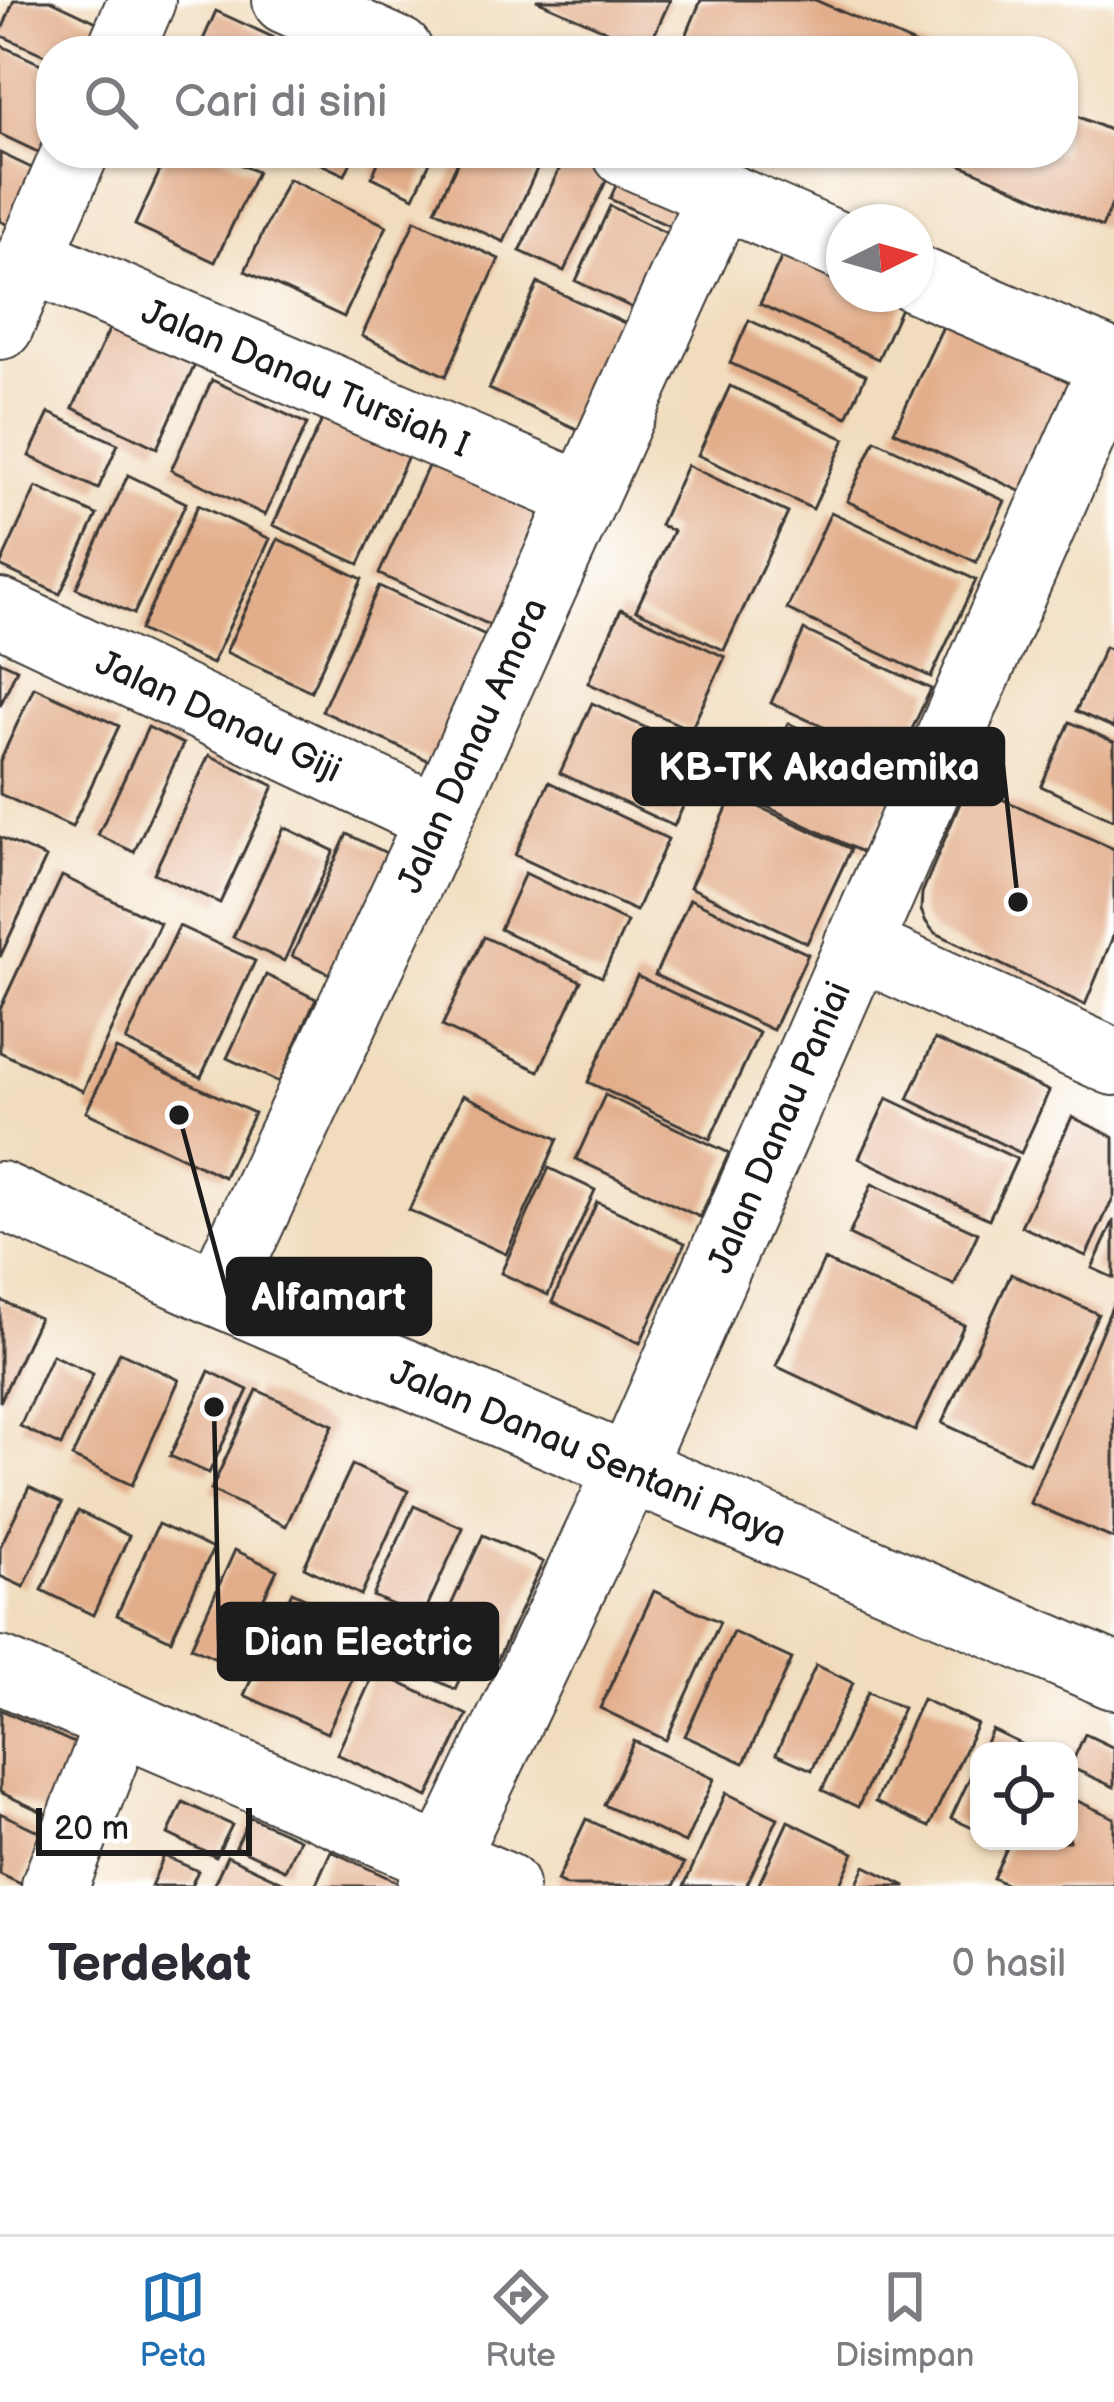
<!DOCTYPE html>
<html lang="id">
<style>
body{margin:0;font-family:"Balsamiq Sans",sans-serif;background:#f7f7f7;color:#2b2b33}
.controls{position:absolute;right:36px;bottom:36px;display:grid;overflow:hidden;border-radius:24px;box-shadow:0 3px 9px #0004}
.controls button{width:108px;height:108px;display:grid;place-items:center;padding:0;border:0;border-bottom:3px solid #e1e1e2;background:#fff;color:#2b2b33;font:60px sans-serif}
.compass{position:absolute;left:826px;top:204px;width:108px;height:108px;border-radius:50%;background:#fff;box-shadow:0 3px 9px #0004;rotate:85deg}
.scale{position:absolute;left:36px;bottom:30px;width:216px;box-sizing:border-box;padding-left:12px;border:6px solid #1c1c1c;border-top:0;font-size:33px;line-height:42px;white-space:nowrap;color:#1c1c1c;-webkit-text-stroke:9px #fff;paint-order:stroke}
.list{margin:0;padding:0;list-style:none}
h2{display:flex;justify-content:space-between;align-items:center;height:156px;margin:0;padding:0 48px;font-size:51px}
h2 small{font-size:39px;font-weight:400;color:#7c7c81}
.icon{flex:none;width:66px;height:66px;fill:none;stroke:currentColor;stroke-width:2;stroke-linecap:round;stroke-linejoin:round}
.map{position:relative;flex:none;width:1114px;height:1886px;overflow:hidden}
.search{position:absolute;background:#fff;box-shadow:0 3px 9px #0004;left:36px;right:36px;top:36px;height:132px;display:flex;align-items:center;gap:30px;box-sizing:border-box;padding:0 42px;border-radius:48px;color:#7c7c81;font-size:45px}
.sheet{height:348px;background:#fff}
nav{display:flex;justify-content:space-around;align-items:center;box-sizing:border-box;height:168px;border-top:3px solid #e1e1e2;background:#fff;font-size:33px;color:#7c7c81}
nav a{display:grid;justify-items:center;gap:6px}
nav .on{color:#1f6fb2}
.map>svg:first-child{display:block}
.building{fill:#e2ad8a}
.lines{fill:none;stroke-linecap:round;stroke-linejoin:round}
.minor-casing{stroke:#3c3934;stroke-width:70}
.minor{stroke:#fff;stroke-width:66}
.labels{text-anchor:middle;stroke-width:9;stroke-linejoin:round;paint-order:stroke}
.street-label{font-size:36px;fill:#1c1c1c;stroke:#fff}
.leader{fill:none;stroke:#1c1c1c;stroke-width:4.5}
.callout-dot{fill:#1c1c1c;stroke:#fff;stroke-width:4.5}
.callout{fill:#1c1c1c;stroke:#1c1c1c;stroke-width:4.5}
.callout-label{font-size:39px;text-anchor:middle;font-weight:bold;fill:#fff}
</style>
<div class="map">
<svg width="1114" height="1886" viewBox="0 0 1114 1886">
<rect width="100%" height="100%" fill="#fff"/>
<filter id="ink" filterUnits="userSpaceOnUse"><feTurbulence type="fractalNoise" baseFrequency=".00833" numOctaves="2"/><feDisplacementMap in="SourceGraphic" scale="24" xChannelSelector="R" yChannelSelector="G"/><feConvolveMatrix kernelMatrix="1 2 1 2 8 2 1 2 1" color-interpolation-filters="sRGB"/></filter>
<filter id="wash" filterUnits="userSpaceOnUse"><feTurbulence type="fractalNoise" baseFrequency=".004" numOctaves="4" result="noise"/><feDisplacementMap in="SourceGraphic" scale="48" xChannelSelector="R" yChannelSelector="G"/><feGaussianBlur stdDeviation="2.7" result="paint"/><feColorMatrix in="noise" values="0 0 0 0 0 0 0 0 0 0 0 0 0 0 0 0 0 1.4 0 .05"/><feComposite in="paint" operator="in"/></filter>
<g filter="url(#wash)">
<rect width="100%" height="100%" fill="#f1ddbe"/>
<g id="blocks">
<g class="building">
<polygon points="14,0 50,0 105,26 94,51 51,51 51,58 0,35"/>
<polygon points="536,0 670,0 648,49"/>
<polygon points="701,0 815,0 931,51 702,51 683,43"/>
<polygon points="216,11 303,51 198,51"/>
<polygon points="0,45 51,69 51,153 55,160 0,134"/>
<polygon points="1063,110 1114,132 1114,200 1102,227 934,153 1063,153"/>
<polygon points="0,153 42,173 17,229 0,221"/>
<polygon points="168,153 215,153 257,172 215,262 135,225"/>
<polygon points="297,153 355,153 345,175"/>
<polygon points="382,153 434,153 414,197 372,177"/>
<polygon points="462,153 521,153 540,162 504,242 435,210"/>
<polygon points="567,153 591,153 614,164 564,271 520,251"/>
<polygon points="628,159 696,190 678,230 610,199"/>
<polygon points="288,179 387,226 344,317 245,271"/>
<polygon points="610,206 685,242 650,316 576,281"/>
<polygon points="415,220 499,259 446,376 362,336"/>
<polygon points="789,241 844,267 844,294 906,297 878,359 760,304"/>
<polygon points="538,283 646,333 597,438 489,389"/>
<polygon points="953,305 1087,367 1028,495 894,431"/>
<polygon points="749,320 866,375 847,417 730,363"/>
<polygon points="113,321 197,360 157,448 73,408"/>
<polygon points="212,380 307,424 265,515 171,470"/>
<polygon points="730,386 845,439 813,509 698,455"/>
<polygon points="328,407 412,447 359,564 273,525"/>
<polygon points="49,413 118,444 98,489 29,456"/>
<polygon points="875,440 1005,501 976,562 847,501"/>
<polygon points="430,462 555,520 503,631 379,574"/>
<polygon points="687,465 788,513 724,650 636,610 673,531 660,525"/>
<polygon points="128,475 186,503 134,614 76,588"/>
<polygon points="36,487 97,515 60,594 0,566"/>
<polygon points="198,505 270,539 212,664 140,630"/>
<polygon points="831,512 976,580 931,677 787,609"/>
<polygon points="278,539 362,579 311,691 226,652"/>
<polygon points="379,586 494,639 436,764 322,711"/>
<polygon points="621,609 725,657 691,730 588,683"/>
<polygon points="804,630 931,689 897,761 771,703"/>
<polygon points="1105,647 1114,651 1114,728 1076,711"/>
<polygon points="0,661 17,669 0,706"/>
<polygon points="34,687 119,726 72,827 0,794 0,761"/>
<polygon points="592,703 707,756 674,826 560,773"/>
<polygon points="1070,722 1114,742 1114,820 1041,786"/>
<polygon points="788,723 901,775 864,853 753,800"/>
<polygon points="148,727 183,744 134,852 98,835"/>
<polygon points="209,755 274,786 220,903 154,873"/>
<polygon points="549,782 668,839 636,911 515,855"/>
<polygon points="968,784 1114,849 1114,934 1085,1005 934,932 926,922 921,910 922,893"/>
<polygon points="733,795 851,849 807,943 690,887"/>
<polygon points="284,827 334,851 284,961 233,937"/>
<polygon points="347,834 411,865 356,986 292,956"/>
<polygon points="0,837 46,858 0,957"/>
<polygon points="525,873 627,922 602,977 500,929"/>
<polygon points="62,876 160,923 83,1091 0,1052 0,1009"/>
<polygon points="690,899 808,954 773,1030 655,975"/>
<polygon points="179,926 255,961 201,1077 126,1041"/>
<polygon points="484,937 581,981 539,1071 442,1026"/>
<polygon points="266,975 316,999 279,1082 227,1058"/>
<polygon points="637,976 759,1033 710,1139 588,1082"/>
<polygon points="935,1039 1049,1091 1021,1153 908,1099"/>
<polygon points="116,1049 254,1113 224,1177 86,1112"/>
<polygon points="463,1095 558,1139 506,1254 409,1210"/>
<polygon points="605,1095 729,1153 700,1217 576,1159"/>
<polygon points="887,1098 1017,1159 989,1219 859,1158"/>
<polygon points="1072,1117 1114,1137 1114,1196 1086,1256 1021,1226"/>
<polygon points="549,1168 595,1190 548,1295 501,1273"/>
<polygon points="872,1184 978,1233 954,1285 849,1235"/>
<polygon points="597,1202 685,1243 640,1343 552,1302"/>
<polygon points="1114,1220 1114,1278 1092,1268"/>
<polygon points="824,1260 964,1325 915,1431 776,1366"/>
<polygon points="1011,1274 1098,1314 1029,1463 942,1423"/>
<polygon points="0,1300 39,1318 0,1402"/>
<polygon points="1114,1302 1114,1539 1030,1503"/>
<polygon points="120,1352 179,1380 132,1485 72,1457"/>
<polygon points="52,1355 93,1374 61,1446 20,1426"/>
<polygon points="209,1371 248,1390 209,1473 170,1456"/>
<polygon points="257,1390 333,1425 286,1526 211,1490"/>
<polygon points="352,1465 408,1491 361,1595 304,1567"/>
<polygon points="29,1487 62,1503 24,1587 0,1576 0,1547"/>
<polygon points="414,1506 463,1528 422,1618 373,1596"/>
<polygon points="78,1511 129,1536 93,1615 42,1590"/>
<polygon points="158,1524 213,1549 171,1640 117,1615"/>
<polygon points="483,1535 543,1562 497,1661 438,1634"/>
<polygon points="235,1550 277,1570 232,1665 191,1647"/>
<polygon points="654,1591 720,1622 666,1740 600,1708"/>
<polygon points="292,1592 375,1631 327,1733 244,1695"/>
<polygon points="401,1627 469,1658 455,1689 387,1657"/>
<polygon points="733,1632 792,1659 744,1763 685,1736"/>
<polygon points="816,1665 853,1683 812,1770 776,1754"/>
<polygon points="375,1671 467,1715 428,1797 337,1754"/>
<polygon points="868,1692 903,1708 858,1807 822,1790"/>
<polygon points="922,1699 977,1724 929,1827 875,1802"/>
<polygon points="1,1710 85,1748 53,1817 0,1792"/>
<polygon points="992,1730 1036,1751 982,1751"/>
<polygon points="1085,1734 1114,1748 1114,1787 1070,1767"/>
<polygon points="634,1741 714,1779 685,1843 604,1805"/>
<polygon points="979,1758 979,1831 951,1818"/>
<polygon points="726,1793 778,1818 746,1886 684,1886"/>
<polygon points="1069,1797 1114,1818 1114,1886 1010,1886 993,1878 1010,1841 1069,1841"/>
<polygon points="183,1802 232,1825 216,1857 168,1834"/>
<polygon points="0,1813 44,1834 21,1884 0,1874"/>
<polygon points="250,1817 299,1839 285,1870 236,1847"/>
<polygon points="586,1819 684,1864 674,1886 567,1886 557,1881"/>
<polygon points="788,1821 854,1853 839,1886 758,1886"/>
<polygon points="331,1851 406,1886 315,1886"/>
<polygon points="164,1856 198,1871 191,1886 151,1886"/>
<polygon points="227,1856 291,1886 213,1886"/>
<polygon points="865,1866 906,1886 856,1886"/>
</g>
</g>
</g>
<g filter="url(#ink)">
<use href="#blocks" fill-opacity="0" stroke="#3c3934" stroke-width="3"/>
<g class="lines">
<defs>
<g id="minor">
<polyline points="286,0 399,51"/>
<polyline points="120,51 142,0"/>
<polyline points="626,153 844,248"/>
<polyline points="29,258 583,496"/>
<polyline points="916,279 1113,364"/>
<polyline points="0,326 75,153"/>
<polyline points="0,612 439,819"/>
<polyline points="857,945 1114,1062"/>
<polyline points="0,1195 218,1293 1114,1676"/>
<polyline points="218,1293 439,819 720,195"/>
<polyline points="0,1670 505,1886"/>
<polyline points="55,1886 119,1721"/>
<polyline points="431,1886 629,1469 1114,362"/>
</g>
</defs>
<use href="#minor" class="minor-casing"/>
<use href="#minor" class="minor"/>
</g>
</g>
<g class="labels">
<g class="street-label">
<text transform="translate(306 377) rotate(23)" y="13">Jalan Danau Tursiah I</text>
<text transform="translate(219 715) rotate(25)" y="13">Jalan Danau Giji</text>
<text transform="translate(471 745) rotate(-66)" y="13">Jalan Danau Amora</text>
<text transform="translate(778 1127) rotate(-67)" y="13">Jalan Danau Paniai</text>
<text transform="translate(589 1452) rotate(23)" y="13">Jalan Danau Sentani Raya</text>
</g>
</g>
<path class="leader" d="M1018 902L1003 766M179 1115L228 1296M214 1407L219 1641"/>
<g class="callout-dot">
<circle cx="1018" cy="902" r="12"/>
<circle cx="179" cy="1115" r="12"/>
<circle cx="214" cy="1407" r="12"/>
</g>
<g class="callout">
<rect x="634" y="729" width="369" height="75" rx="12"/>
<rect x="228" y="1259" width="202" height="75" rx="12"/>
<rect x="219" y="1604" width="278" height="75" rx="12"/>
</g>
<g class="callout-label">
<text x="819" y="780">KB-TK Akademika</text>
<text x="329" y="1310">Alfamart</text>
<text x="358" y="1655">Dian Electric</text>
</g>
</svg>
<div class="controls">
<button><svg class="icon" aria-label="locate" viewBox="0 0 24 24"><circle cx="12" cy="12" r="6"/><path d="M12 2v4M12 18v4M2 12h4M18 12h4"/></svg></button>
</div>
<svg class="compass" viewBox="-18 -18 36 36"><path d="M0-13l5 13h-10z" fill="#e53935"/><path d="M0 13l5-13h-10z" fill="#7c7c81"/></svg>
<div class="scale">20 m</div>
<div class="search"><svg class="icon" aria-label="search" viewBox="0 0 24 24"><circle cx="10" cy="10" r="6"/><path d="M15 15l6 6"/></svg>Cari di sini</div>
</div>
<section class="sheet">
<h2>Terdekat<small>0 hasil</small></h2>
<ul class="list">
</ul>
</section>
<nav>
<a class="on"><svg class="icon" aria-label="map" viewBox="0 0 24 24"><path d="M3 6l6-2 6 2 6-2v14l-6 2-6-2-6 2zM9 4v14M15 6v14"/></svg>Peta</a>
<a><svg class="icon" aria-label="directions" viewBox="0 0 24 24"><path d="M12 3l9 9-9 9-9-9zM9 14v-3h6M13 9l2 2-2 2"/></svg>Rute</a>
<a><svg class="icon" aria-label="saved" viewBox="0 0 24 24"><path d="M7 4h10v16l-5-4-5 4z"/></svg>Disimpan</a>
</nav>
